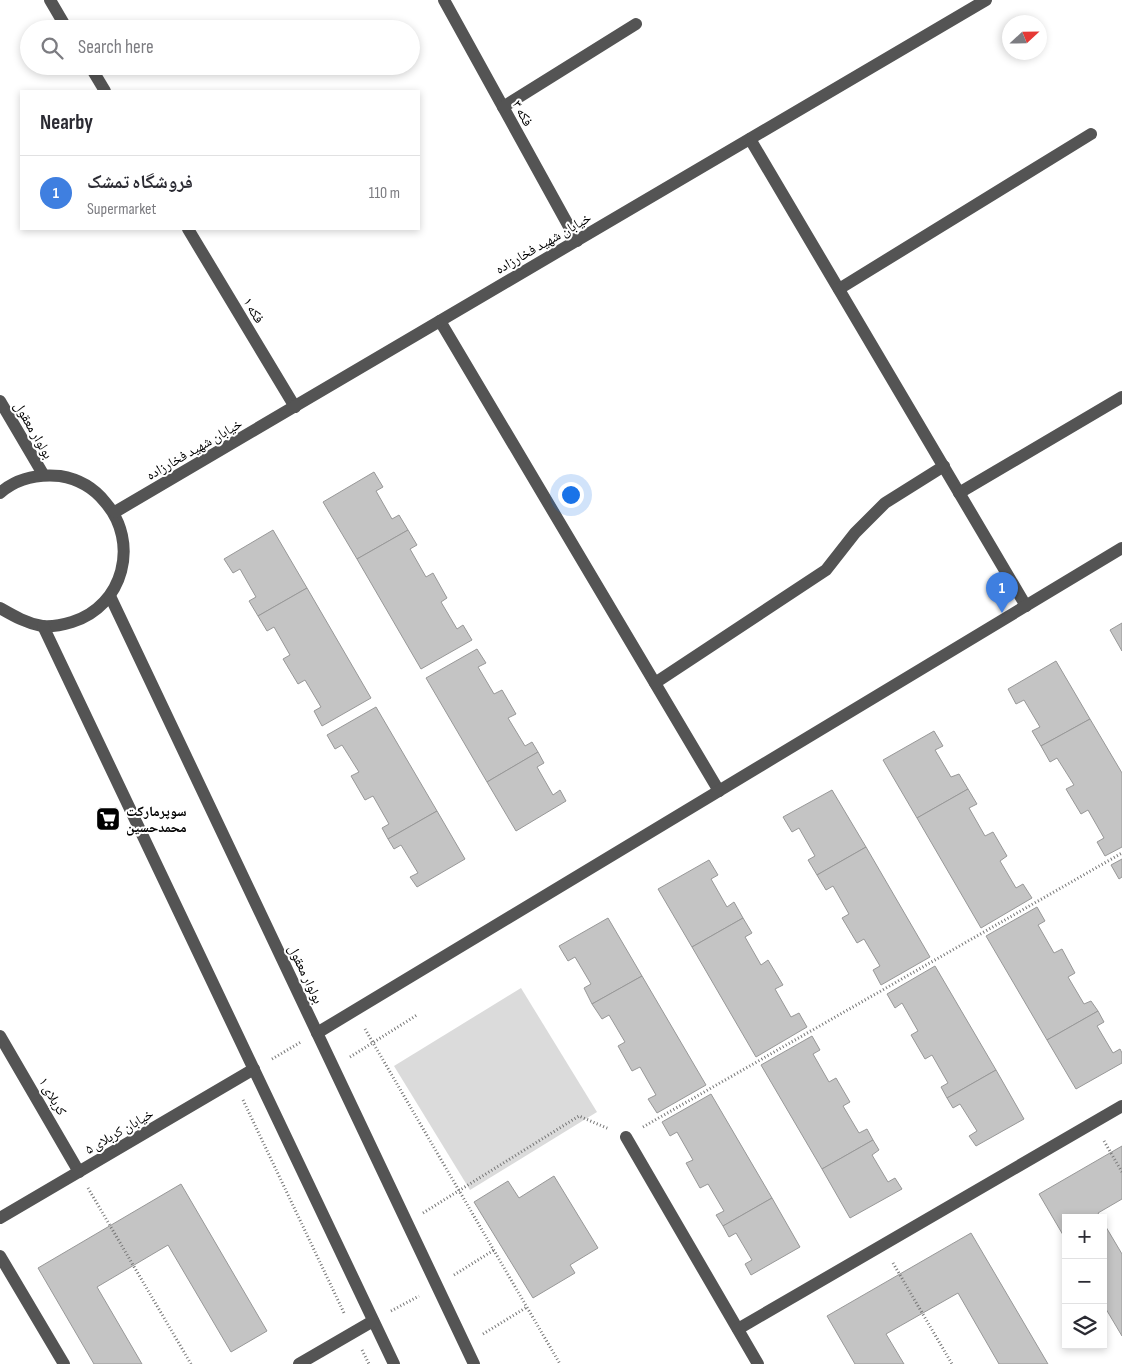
<!DOCTYPE html>
<meta charset="utf-8">
<style>
body{margin:0;font-family:"Sofia Sans Condensed","Noto Naskh Arabic",sans-serif;background:#f2f2f3;color:#2b2b33}
.controls{position:absolute;right:15px;bottom:15px;display:grid;overflow:hidden;border-radius:0px;box-shadow:0 2px 8px #0003}
.controls button{width:45px;height:45px;display:grid;place-items:center;padding:0;border:0;border-bottom:1px solid #e1e1e2;background:#fff;color:#2b2b33;font:25px sans-serif}
.compass{position:absolute;left:1002px;top:15px;width:45px;height:45px;border-radius:50%;background:#fff;box-shadow:0 2px 8px #0003;rotate:68deg}
.you{position:absolute;left:570px;top:494px;width:18px;height:18px;margin:-12px;border:4px solid #fff;border-radius:50%;background:#1a73e8;box-shadow:0 0 0 8px #1a73e833}
.badge{display:grid;place-items:center;width:32px;height:32px;border-radius:50%;background:#000;color:#fff;font-size:16px;font-weight:700}
.pin{position:absolute;translate:-50% -41px;filter:drop-shadow(0 1px 2px #0008)}
.pin::after{content:'';position:absolute;top:26px;width:18px;height:15px;background:inherit;clip-path:polygon(0 0,100% 0,50% 100%)}
.list{margin:0;padding:0;list-style:none}
h2{display:flex;justify-content:space-between;align-items:center;height:65px;margin:0;padding:0 20px;font-size:21px}
h2 small{font-size:16px;font-weight:400;color:#7c7c81}
.list li{display:grid;grid-template-columns:32px 1fr auto;gap:15px;align-items:center;box-sizing:border-box;height:75px;padding:0 20px;border-top:1px solid #e1e1e2}
.list b{display:block;font-size:19px;white-space:nowrap}
.list p{margin:0;font-size:16px;white-space:nowrap;color:#7c7c81}
.list em{font-size:16px;font-style:normal;color:#7c7c81}
.icon{flex:none;width:28px;height:28px;fill:none;stroke:currentColor;stroke-width:2;stroke-linecap:round;stroke-linejoin:round}
.map{position:relative;flex:none;width:1122px;height:1364px;overflow:hidden}
.search{position:absolute;background:#fff;box-shadow:0 2px 8px #0003;left:20px;top:20px;width:400px;height:55px;display:flex;align-items:center;gap:12px;box-sizing:border-box;padding:0 18px;border-radius:28px;color:#7c7c81;font-size:19px}
.panel{position:absolute;background:#fff;box-shadow:0 2px 8px #0003;left:20px;top:90px;width:400px;height:140px;border-radius:0px}
.map>svg:first-child{display:block}
.green{fill:#dbdbdb}
.building{fill:#c4c4c4;stroke:#989898}
.lines{fill:none;stroke-linecap:round;stroke-linejoin:round}
.path{stroke:#767676;stroke-width:3;stroke-dasharray:1 2.5;stroke-linecap:butt}
.minor{stroke:#545454;stroke-width:12}
.labels{text-anchor:middle;stroke-width:4;stroke-linejoin:round;paint-order:stroke}
.street-label{font-size:14px;fill:#000;stroke:#fff}
.poi-label{font-size:14px;font-weight:bold;fill:#000;stroke:#fff;text-anchor:start}
</style>
<div class="map">
<svg width="1122" height="1364" viewBox="0 0 1122 1364">
<rect width="100%" height="100%" fill="#fff"/>
<polygon class="green" points="521,988 597,1112 470,1190 394,1066"/>
<g class="building">
<polygon points="374,472 383,487 376,491 392,519 399,515 408,530 357,559 323,502"/>
<polygon points="273,530 307,588 258,616 249,601 256,597 240,569 233,573 224,559"/>
<polygon points="408,530 417,545 410,549 426,577 433,573 447,598 441,602 457,629 463,625 472,640 421,669 357,559"/>
<polygon points="307,588 371,698 322,726 314,711 321,707 305,680 298,684 283,659 290,655 274,627 267,631 258,616"/>
<polygon points="1122,623 1122,651 1110,630"/>
<polygon points="477,649 486,663 478,667 494,694 502,690 516,714 508,718 525,746 532,742 538,752 487,782 426,678"/>
<polygon points="1056,661 1090,719 1041,746 1032,731 1040,727 1024,700 1016,704 1008,689"/>
<polygon points="376,707 437,811 388,839 382,828 389,824 373,796 365,800 351,776 359,772 342,745 335,749 327,735"/>
<polygon points="1090,719 1122,773 1122,847 1105,856 1097,842 1104,838 1088,810 1081,814 1066,789 1074,785 1057,758 1050,762 1041,746"/>
<polygon points="934,731 943,746 935,750 951,777 959,774 968,789 917,818 883,760"/>
<polygon points="538,752 544,763 537,767 553,795 560,790 566,801 516,831 487,782"/>
<polygon points="968,789 977,804 969,808 985,836 993,832 1007,856 1000,861 1016,888 1023,884 1032,898 981,928 917,818"/>
<polygon points="832,790 866,847 817,875 808,860 815,856 799,828 792,832 783,817"/>
<polygon points="437,811 465,859 417,887 410,877 418,873 401,845 394,849 388,839"/>
<polygon points="866,847 930,957 881,985 873,970 880,966 864,939 857,943 842,918 849,914 833,886 826,890 817,875"/>
<polygon points="1122,859 1122,877 1119,879 1111,865"/>
<polygon points="709,860 718,875 711,879 727,907 734,902 743,918 692,947 658,889"/>
<polygon points="1037,907 1045,921 1038,925 1054,953 1062,949 1075,973 1068,977 1084,1004 1091,1001 1098,1011 1047,1040 986,936"/>
<polygon points="608,918 642,976 592,1004 584,988 591,984 575,957 568,961 559,946"/>
<polygon points="743,918 752,933 745,937 761,965 768,960 783,985 775,989 791,1017 799,1013 807,1027 756,1057 692,947"/>
<polygon points="935,966 996,1070 947,1098 941,1087 948,1083 932,1055 925,1059 911,1035 918,1031 902,1003 895,1008 887,994"/>
<polygon points="642,976 706,1085 657,1113 648,1099 656,1095 640,1067 632,1071 618,1046 625,1042 609,1015 602,1019 592,1004"/>
<polygon points="1098,1011 1104,1022 1097,1026 1113,1053 1120,1049 1122,1053 1122,1063 1076,1089 1047,1040"/>
<polygon points="812,1036 820,1050 813,1054 829,1082 836,1078 850,1102 843,1106 859,1133 867,1129 873,1140 822,1169 761,1065"/>
<polygon points="996,1070 1024,1119 976,1146 969,1136 977,1131 960,1104 953,1108 947,1098"/>
<polygon points="711,1094 772,1198 723,1226 716,1215 724,1211 708,1184 700,1188 686,1163 693,1160 677,1132 670,1136 662,1122"/>
<polygon points="873,1140 879,1150 872,1155 888,1182 895,1178 902,1189 850,1218 822,1169"/>
<polygon points="1122,1146 1122,1199 1098,1213 1101,1218 1066,1218 1066,1240 1039,1194"/>
<polygon points="554,1176 598,1248 570,1265 575,1273 533,1298 474,1202 508,1181 519,1198"/>
<polygon points="181,1184 267,1331 231,1352 168,1245 97,1287 142,1364 94,1364 38,1268"/>
<polygon points="772,1198 800,1247 751,1275 745,1264 752,1260 736,1233 729,1237 723,1226"/>
<polygon points="1103,1222 1122,1254 1122,1336 1103,1304"/>
<polygon points="971,1233 1048,1364 999,1364 958,1293 886,1334 904,1364 855,1364 827,1316"/>
</g>
<g class="lines">
<g class="path">
<polyline points="365,1029 560,1364"/>
<polyline points="350,1057 417,1015"/>
<polyline points="272,1059 301,1042"/>
<polyline points="243,1100 345,1315"/>
<polyline points="643,1127 1122,853"/>
<polyline points="1104,1141 1122,1172"/>
<polyline points="88,1188 191,1364"/>
<polyline points="423,1213 579,1116 609,1129"/>
<polyline points="893,1263 952,1364"/>
<polyline points="454,1275 494,1250"/>
<polyline points="391,1311 419,1296"/>
<polyline points="483,1334 527,1307"/>
<polyline points="362,1350 369,1364"/>
</g>
<g class="minor">
<polyline points="50,0 67,29"/>
<polyline points="444,0 577,241"/>
<polyline points="90,66 105,91"/>
<polyline points="503,107 636,24"/>
<polyline points="750,139 1026,606"/>
<polyline points="188,229 295,407"/>
<polyline points="839,289 1091,134"/>
<polyline points="440,321 719,791"/>
<polyline points="0,401 43,474"/>
<path d="M0,493C17,478 38,474 60,476C78,479 94,488 105,502C140,542 124,606 72,622C62,625 52,627 42,626C26,623 14,616 0,608"/>
<polyline points="959,493 1122,397"/>
<polyline points="115,512 986,0"/>
<polyline points="110,596 474,1364"/>
<polyline points="43,626 394,1364"/>
<polyline points="655,683 826,570 855,533 885,503 944,466"/>
<polyline points="317,1033 1122,548"/>
<polyline points="0,1036 79,1172"/>
<polyline points="626,1137 758,1364"/>
<polyline points="0,1218 254,1069"/>
<polyline points="0,1256 64,1364"/>
<polyline points="738,1329 1122,1106"/>
<polyline points="299,1364 373,1321"/>
</g>
</g>
<defs>
<symbol id="supermarket-square" viewBox="-11 -11 22 22"><rect x="-9" y="-9" width="18" height="18" rx="4" fill="#000" stroke="#fff"/><path d="M-6-5.5h2.5l.6 2H6L4.5 2H-2.5L-4.4-4H-6ZM-1.5 3.2a1.3 1.3 0 1 0 .1 0ZM3 3.2a1.3 1.3 0 1 0 .1 0Z" fill="#fff"/></symbol>
</defs>
<g fill-rule="evenodd">
<use href="#supermarket-square" x="94" y="805" width="28" height="28"/>
</g>
<g class="labels">
<g class="street-label">
<text transform="translate(523 113) rotate(61)" y="5">فکه ۳</text>
<text transform="translate(543 243) rotate(-30)" y="5">خیابان شهید فخارزاده</text>
<text transform="translate(254 310) rotate(59)" y="5">فکه ۱</text>
<text transform="translate(34 430) rotate(60)" y="5">بولوار معقول</text>
<text transform="translate(194 449) rotate(-30)" y="5">خیابان شهید فخارزاده</text>
<text transform="translate(306 974) rotate(65)" y="5">بولوار معقول</text>
<text transform="translate(53 1096) rotate(60)" y="5">کربلای ۱</text>
<text transform="translate(119 1131) rotate(-30)" y="5">خیابان کربلای ۵</text>
</g>
<g class="poi-label">
<text x="126" y="816">سوپرمارکت<tspan x="126" dy="16">محمدحسین</tspan></text>
</g>
</g>
</svg>
<div class="controls">
<button>+</button>
<button>−</button>
<button><svg class="icon" aria-label="layers" viewBox="0 0 24 24"><path d="M12 4l9 5-9 5-9-5zM3 14l9 5 9-5"/></svg></button>
</div>
<svg class="compass" viewBox="-18 -18 36 36"><path d="M0-13l5 13h-10z" fill="#e53935"/><path d="M0 13l5-13h-10z" fill="#7c7c81"/></svg>
<div class="you"></div>
<div class="pin badge" style="left:1002px;top:613px;background:#3f7fe0">1</div>
<div class="search"><svg class="icon" aria-label="search" viewBox="0 0 24 24"><circle cx="10" cy="10" r="6"/><path d="M15 15l6 6"/></svg>Search here</div>
<section class="panel">
<h2>Nearby<small></small></h2>
<ul class="list">
<li><span class="badge" style="background:#3f7fe0">1</span><div><b>فروشگاه تمشک</b><p>Supermarket</p></div><em>110 m</em></li>
</ul>
</section>
</div>
